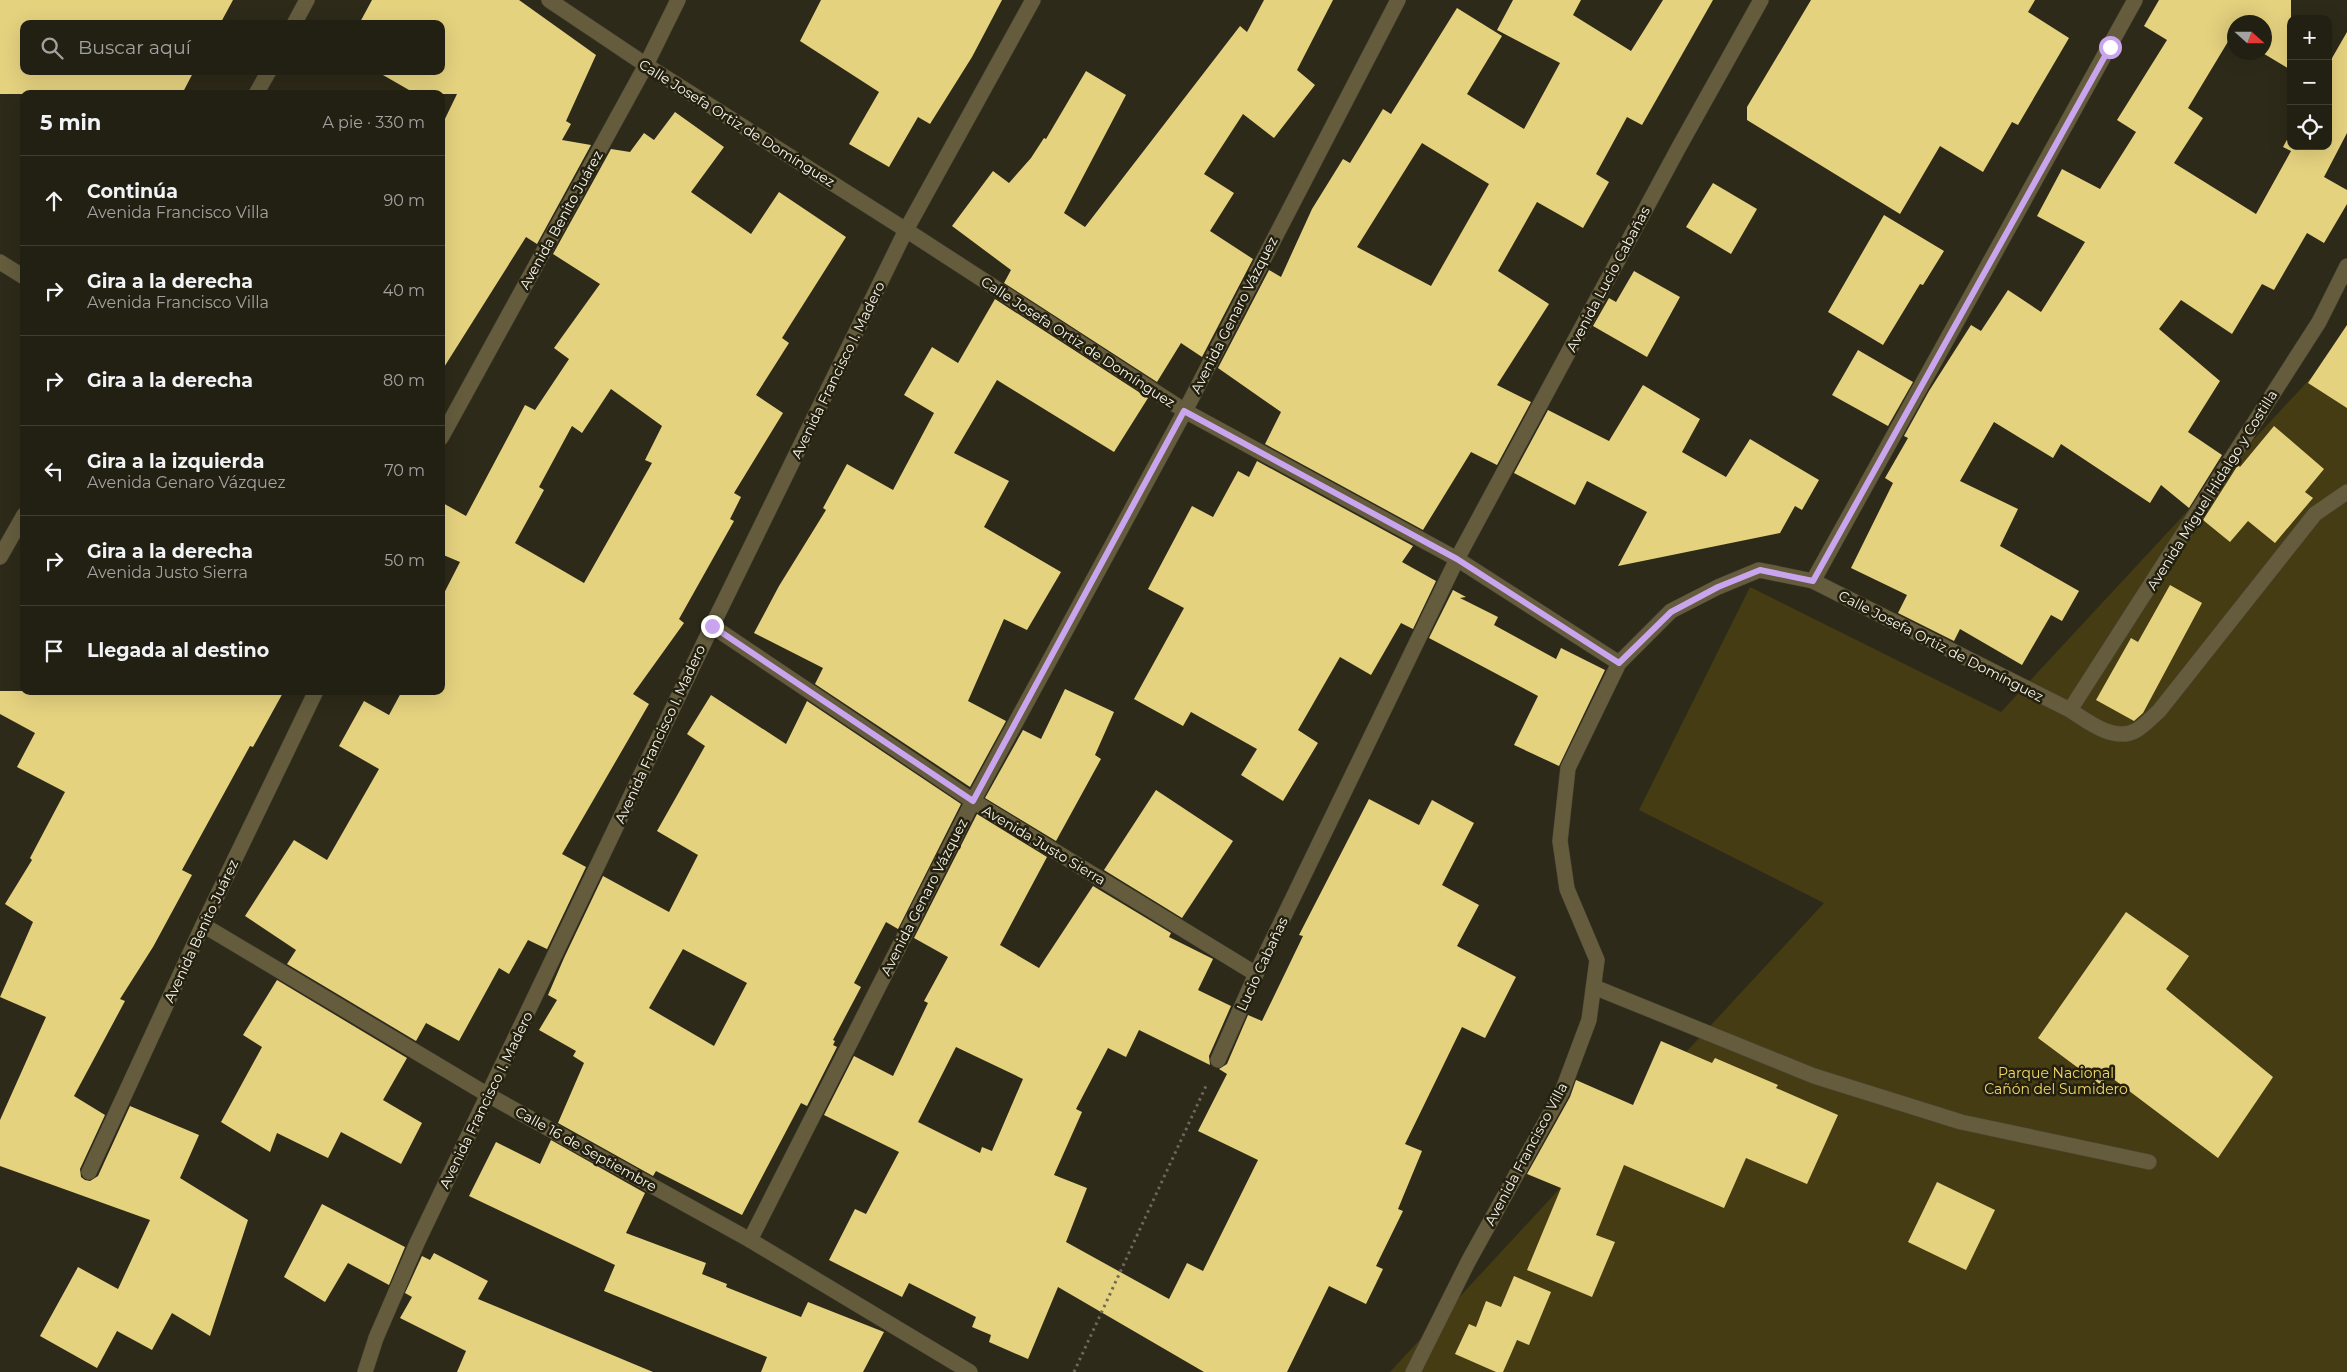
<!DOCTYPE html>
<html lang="es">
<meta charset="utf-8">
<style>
body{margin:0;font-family:Montserrat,sans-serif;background:#2e2d21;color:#f1f3f6}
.controls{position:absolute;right:15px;top:15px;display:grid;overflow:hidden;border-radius:10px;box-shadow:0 5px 20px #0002}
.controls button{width:45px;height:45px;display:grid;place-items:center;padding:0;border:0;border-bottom:1px solid #3f3e33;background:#222013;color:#f1f3f6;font:25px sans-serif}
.compass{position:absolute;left:2227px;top:15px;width:45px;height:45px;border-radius:50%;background:#222013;box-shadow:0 5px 20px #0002;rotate:111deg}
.stop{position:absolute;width:15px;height:15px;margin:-11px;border:4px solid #c9a5ee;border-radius:50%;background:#fff}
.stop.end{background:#c9a5ee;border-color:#fff;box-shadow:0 1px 5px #0008}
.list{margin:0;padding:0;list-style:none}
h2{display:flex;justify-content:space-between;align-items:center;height:65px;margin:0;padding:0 20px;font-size:21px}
h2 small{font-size:16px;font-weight:400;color:#a2a3a0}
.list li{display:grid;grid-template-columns:32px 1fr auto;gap:15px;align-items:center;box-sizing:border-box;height:90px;padding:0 20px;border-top:1px solid #3f3e33}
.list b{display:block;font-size:19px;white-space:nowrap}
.list p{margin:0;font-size:16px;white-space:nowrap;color:#a2a3a0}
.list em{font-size:16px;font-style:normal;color:#a2a3a0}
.icon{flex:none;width:28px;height:28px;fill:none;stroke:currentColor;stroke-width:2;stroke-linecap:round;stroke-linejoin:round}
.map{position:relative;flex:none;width:2347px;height:1372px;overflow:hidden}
.search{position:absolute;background:#222013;box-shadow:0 5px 20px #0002;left:20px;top:20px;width:425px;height:55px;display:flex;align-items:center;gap:12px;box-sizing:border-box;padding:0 18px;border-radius:10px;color:#a2a3a0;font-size:19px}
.panel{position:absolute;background:#222013;box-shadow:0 5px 20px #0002;left:20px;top:90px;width:425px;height:605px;border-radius:10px}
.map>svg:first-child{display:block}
.green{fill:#453c14}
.building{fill:#e5d27f;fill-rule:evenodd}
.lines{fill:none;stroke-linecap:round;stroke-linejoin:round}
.lane-casing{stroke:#4a4636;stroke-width:16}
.street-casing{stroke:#4a4636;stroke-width:16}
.path{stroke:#6c695a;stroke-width:3;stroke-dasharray:2.5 4;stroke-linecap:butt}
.lane{stroke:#645c3d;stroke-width:15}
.street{stroke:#645c3d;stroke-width:15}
.route{stroke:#c9a5ee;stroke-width:6}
.labels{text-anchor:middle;stroke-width:5;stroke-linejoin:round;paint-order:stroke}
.street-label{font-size:14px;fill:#f6f4e9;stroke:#24200f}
.park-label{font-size:14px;fill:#f1d766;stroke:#24200f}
</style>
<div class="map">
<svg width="2347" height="1372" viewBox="0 0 2347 1372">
<rect width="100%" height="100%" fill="#2e2a19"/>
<polygon class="green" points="2347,339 2347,1372 1390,1372 1824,903 1639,810 1750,587 2001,712"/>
<g class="building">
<polygon points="0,0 233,0 220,24 24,24 24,71 194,71 182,94 0,94"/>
<polygon points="372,0 519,0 596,55 566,121 571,124 562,140 591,145 537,244 526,237 441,372 441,127 457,94 416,94 376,71 441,71 441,24 359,24"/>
<polygon points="821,0 1002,0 972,57 930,124 918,117 889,167 849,144 879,92 800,41"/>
<polygon points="1264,0 1333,0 1297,70 1315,85 1274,138 1243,114 1204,174 1234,193 1210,231 1253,259 1202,357 1181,343 1157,382 1004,283 1011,270 952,226 993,171 1009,183 1031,158 1044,138 1046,139 1086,71 1126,95 1064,213 1085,227 1240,26 1247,32"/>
<path d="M1513,0H1581L1573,15L1631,51L1663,0H1713L1642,125L1627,117L1596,174L1609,182L1583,228L1537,202L1498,271L1549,304L1497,385L1531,402L1497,465L1471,452L1423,530L1265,444L1281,412L1218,368L1269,270L1281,277L1312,209L1343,159L1350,163L1383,109L1391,114L1457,8L1502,36L1467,94L1524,129L1560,63L1497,30ZM1422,143L1489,184L1431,286L1357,247Z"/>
<polygon points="1811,0 2035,0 2028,12 2069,38 2018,125 2012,122 1983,172 1940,146 1900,214 1747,120 1747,107"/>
<polygon points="2159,0 2291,0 2291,70 2261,52 2264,52 2264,22 2234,22 2234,36 2232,35 2188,108 2203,118 2174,163 2256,214 2291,151 2283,147 2291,132 2291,146 2328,146 2328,65 2347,32 2347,133 2324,177 2347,190 2347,204 2324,243 2307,233 2274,290 2262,284 2232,334 2181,300 2159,329 2220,381 2188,432 2222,455 2189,508 2161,485 2150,503 2061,444 2053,458 1994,422 1960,481 2018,509 2000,546 2079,591 2062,621 2051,615 2022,665 1960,629 1954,641 1898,613 1907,595 1851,568 1893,483 1885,478 1908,438 1904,436 1929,391 1971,325 1981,331 2008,290 2041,312 2085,242 2037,216 2062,169 2100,189 2136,132 2117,120 2167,40 2144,26"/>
<path d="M675,112L724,147L691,192L751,234L779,192L846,237L782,338L789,343L756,395L783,413L734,493L741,497L730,519L734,521L679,619L684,623L633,694L649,704L562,854L586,867L547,949L528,940L509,974L499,968L459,1041L426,1023L416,1041L287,964L296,950L245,916L294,840L327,860L379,769L339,746L364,701L389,715L402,691H441V599L460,562L441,554V502L466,516L525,405L535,410L569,359L554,348L600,284L553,254L611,149L630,152L644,133L654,140ZM611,389L662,426L645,460L652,463L584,583L515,543L544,490L539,487L572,426L582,433Z"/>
<polygon points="1713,183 1757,209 1731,254 1686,227"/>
<polygon points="1884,215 1944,251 1923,285 1920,284 1883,345 1828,312"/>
<polygon points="1634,271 1680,297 1647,357 1593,326 1609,298 1616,302"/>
<polygon points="995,299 1148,398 1114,452 997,380 954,453 1009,481 984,527 1061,572 1027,630 1004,619 968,701 1006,721 970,787 815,684 823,668 754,633 779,586 826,510 823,508 847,464 893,490 934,413 904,395 932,347 958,363"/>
<polygon points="2347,325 2347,408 2308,383"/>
<polygon points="1858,350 1913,382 1888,426 1832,395"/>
<polygon points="1643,385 1700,419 1682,452 1726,477 1750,439 1819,480 1802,510 1795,506 1780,533 1618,566 1647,512 1587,481 1575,505 1514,473 1548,410 1609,441"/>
<polygon points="2274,426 2324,469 2305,492 2313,498 2275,543 2248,521 2230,542 2203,520 2238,465 2240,467"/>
<polygon points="1257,461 1413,546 1402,562 1436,581 1413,629 1401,623 1371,675 1340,657 1298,730 1318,743 1283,801 1241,775 1257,749 1191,712 1183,726 1134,699 1184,608 1148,589 1192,506 1213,517 1238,471 1249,477"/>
<polygon points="2170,585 2202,603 2143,713 2134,721 2096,700 2131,638 2138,642"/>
<polygon points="1453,590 1466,597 1460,598 1498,617 1494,625 1556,659 1561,648 1605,670 1559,766 1514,745 1538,696 1429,638"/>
<polygon points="1065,689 1114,712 1095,755 1101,759 1056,841 985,798 1023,730 1041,739"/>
<polygon points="0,691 284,691 253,747 250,746 182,870 192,875 153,947 120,999 125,1001 74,1096 105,1115 80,1169 81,1177 85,1180 90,1181 98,1176 130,1106 199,1135 180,1178 248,1220 210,1336 172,1313 152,1350 117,1331 97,1368 40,1336 78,1267 118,1289 150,1220 0,1166 0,1120 46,1017 0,997 33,922 5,904 32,860 30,858 65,792 17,767 35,733 0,714"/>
<path d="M711,695L786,744L807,701L961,804L898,929L886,922L854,983L861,987L833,1040L835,1041L833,1045L837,1047L807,1106L801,1103L742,1215L656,1171L653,1176L558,1123L584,1063L573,1056L576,1051L539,1030L557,1000L548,995L564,958L603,876L669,912L698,855L657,831L705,746L687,734ZM683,949L747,983L714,1046L649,1008Z"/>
<polygon points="1156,790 1233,841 1182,918 1104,870"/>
<path d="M1369,799L1419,825L1432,800L1474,823L1442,885L1479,905L1457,946L1516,977L1485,1038L1462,1027L1405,1144L1422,1151L1398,1209L1403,1211L1376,1266L1383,1269L1366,1304L1329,1286L1287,1372H1204L1058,1287L1028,1359L989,1342L991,1335L972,1327L976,1317L909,1283L902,1297L829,1260L855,1209L866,1214L899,1152L824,1115L854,1056L893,1076L928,1003L924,1001L948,957L914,938L977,814L1047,857L1000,945L1039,968L1093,886L1171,933L1169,937L1213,959L1198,990L1231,1006L1209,1056L1210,1065L1139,1030L1126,1057L1108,1048L1076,1109L1082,1112L1054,1175L1087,1188L1066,1242L1169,1299L1187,1263L1203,1271L1258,1160L1198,1131L1227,1074L1219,1069L1227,1064L1248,1015L1262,1021L1303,936L1299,935ZM956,1047L1023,1079L992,1151L982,1147L980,1153L918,1122Z"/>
<polygon points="2126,912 2189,956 2166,989 2273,1077 2218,1158 2108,1075 2101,1085 2038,1038"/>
<polygon points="277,980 407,1058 383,1100 422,1123 401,1164 341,1132 328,1158 277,1133 270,1152 221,1122 262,1047 243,1035"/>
<polygon points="1661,1041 1712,1063 1715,1058 1778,1085 1776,1088 1838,1115 1807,1184 1746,1158 1724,1208 1624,1165 1596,1235 1615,1242 1592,1297 1527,1270 1561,1188 1527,1174 1570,1097 1576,1080 1633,1105"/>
<polygon points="551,1140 645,1193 626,1233 706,1263 702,1274 727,1284 726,1287 801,1317 808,1302 884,1332 863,1372 761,1372 767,1357 604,1291 615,1265 469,1196 496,1142 540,1164"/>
<polygon points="1937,1182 1995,1210 1966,1270 1908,1242"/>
<polygon points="322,1204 405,1247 389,1285 348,1263 325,1302 284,1277"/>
<polygon points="434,1253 488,1281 478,1299 653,1372 457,1372 466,1351 400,1318 412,1297 405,1293 422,1256 430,1260"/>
<polygon points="1514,1276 1551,1292 1529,1345 1517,1340 1503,1372 1496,1372 1455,1354 1469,1324 1476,1327 1486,1301 1501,1307"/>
</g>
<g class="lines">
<defs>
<g id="lane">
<path d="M2070,710C2087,721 2113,742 2135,731C2143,727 2152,717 2159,711L2315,514L2347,492"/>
<polyline points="1594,987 1814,1076 1961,1122 2149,1162"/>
</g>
<g id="street">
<polyline points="549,0 646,65 906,230 1185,411 1457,559 1619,663"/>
<polyline points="294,24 307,0"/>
<polyline points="256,94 269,71"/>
<polyline points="0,262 24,277"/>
<polyline points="441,438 646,65 678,0"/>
<polyline points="0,557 24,515"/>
<polyline points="1813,581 2135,0"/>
<polyline points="712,626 973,801 1256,974"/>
<polyline points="203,925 488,1095 750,1240 970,1372"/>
<polyline points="1218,1060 1256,974 1457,559 1679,147 1761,0"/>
<polyline points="89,1172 203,925 316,691"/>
<polyline points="750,1240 973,801 1185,411 1398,0"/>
<polyline points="365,1372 376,1338 417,1243 712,626 906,230 1033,0"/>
<polyline points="1413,1372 1468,1262 1562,1092 1589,1020 1597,960 1567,889 1560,841 1568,768 1619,663 1671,611 1718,587 1759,570 1813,581 2070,710 2319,322 2347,266"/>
</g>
</defs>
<use href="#lane" class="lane-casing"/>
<use href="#street" class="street-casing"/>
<polyline class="path" points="1074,1372 1206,1086"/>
<use href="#lane" class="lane"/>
<use href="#street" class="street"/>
</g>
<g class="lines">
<polyline class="route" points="712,626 973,801 1184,411 1457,559 1619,663 1671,612 1718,587 1760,570 1813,581 2110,47"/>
</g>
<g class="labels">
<g class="street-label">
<text transform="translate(737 123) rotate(32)" y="5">Calle Josefa Ortiz de Domínguez</text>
<text transform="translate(561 220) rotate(-61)" y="5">Avenida Benito Juárez</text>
<text transform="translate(1608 279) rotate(-62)" y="5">Avenida Lucio Cabañas</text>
<text transform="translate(1234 315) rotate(-63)" y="5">Avenida Genaro Vázquez</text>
<text transform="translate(1078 342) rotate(33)" y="5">Calle Josefa Ortiz de Domínguez</text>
<text transform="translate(838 370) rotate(-64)" y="5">Avenida Francisco I. Madero</text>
<text transform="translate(2212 490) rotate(-58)" y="5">Avenida Miguel Hidalgo y Costilla</text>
<text transform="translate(1941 646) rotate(27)" y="5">Calle Josefa Ortiz de Domínguez</text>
<text transform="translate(660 734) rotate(-65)" y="5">Avenida Francisco I. Madero</text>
<text transform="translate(1044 845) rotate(31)" y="5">Avenida Justo Sierra</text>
<text transform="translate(924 897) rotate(-63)" y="5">Avenida Genaro Vázquez</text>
<text transform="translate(201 931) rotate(-65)" y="5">Avenida Benito Juárez</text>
<text transform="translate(1262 964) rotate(-65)" y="5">Lucio Cabañas</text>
<text transform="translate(486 1100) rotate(-64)" y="5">Avenida Francisco I. Madero</text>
<text transform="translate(586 1149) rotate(29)" y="5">Calle 16 de Septiembre</text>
<text transform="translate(1526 1154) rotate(-62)" y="5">Avenida Francisco Villa</text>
</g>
<g class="park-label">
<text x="2056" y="1078">Parque Nacional<tspan x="2056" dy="16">Cañón del Sumidero</tspan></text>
</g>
</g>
</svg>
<div class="controls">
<button>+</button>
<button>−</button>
<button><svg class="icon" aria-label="locate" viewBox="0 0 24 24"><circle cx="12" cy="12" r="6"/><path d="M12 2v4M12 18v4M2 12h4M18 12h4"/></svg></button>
</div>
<svg class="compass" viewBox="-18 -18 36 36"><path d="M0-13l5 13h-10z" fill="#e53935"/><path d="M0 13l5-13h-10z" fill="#a2a3a0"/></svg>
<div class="stop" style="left:2110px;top:47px"></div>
<div class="stop end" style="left:712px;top:626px"></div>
<div class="search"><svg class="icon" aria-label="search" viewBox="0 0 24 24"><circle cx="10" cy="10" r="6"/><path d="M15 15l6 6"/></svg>Buscar aquí</div>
<section class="panel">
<h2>5 min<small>A pie · 330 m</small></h2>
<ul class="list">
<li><svg class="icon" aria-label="ahead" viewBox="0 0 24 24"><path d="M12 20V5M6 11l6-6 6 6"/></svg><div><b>Continúa</b><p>Avenida Francisco Villa</p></div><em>90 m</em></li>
<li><svg class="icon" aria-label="right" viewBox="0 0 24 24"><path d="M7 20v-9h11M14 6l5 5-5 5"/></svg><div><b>Gira a la derecha</b><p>Avenida Francisco Villa</p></div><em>40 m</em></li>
<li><svg class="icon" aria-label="right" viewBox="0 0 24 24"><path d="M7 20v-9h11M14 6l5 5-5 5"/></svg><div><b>Gira a la derecha</b></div><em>80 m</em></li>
<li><svg class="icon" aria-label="left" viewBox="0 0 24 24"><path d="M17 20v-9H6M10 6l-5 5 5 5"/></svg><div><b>Gira a la izquierda</b><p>Avenida Genaro Vázquez</p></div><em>70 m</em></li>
<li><svg class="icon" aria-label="right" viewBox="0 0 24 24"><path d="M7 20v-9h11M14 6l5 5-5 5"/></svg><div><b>Gira a la derecha</b><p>Avenida Justo Sierra</p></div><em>50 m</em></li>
<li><svg class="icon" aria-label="arrive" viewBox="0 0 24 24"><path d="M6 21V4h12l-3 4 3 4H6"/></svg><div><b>Llegada al destino</b></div></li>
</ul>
</section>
</div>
